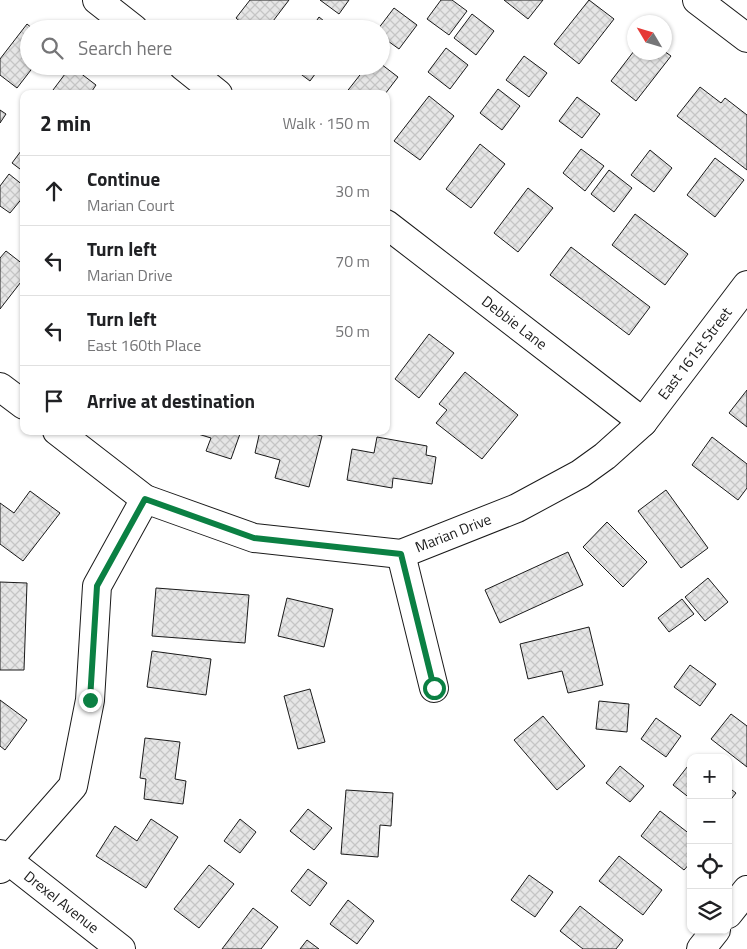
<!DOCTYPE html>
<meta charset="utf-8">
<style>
body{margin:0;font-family:"Titillium Web",sans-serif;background:#f6f6f6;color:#202124}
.controls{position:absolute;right:15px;bottom:15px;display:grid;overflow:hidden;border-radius:10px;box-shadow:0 1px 4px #0004}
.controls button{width:45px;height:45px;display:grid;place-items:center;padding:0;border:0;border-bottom:1px solid #e0e0e0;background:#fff;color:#202124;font:25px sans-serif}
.compass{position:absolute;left:627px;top:15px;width:45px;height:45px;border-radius:50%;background:#fff;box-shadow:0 1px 4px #0004;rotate:308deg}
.stop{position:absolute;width:15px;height:15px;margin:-11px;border:4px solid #0b8043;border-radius:50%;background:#fff}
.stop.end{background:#0b8043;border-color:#fff;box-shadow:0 1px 5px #0008}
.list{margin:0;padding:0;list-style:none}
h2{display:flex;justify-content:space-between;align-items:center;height:65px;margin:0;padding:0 20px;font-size:21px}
h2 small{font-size:16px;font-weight:400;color:#757577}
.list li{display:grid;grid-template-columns:32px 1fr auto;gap:15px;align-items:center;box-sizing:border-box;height:70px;padding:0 20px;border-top:1px solid #e0e0e0}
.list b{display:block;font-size:19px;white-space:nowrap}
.list p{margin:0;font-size:16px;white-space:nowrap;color:#757577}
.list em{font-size:16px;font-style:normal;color:#757577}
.icon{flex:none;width:28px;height:28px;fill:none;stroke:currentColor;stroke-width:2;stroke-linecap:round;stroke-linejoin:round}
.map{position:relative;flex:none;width:747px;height:949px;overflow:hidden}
.search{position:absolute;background:#fff;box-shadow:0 1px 4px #0004;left:20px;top:20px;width:370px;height:55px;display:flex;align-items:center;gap:12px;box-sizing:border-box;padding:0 18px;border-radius:28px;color:#757577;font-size:19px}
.panel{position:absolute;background:#fff;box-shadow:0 1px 4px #0004;left:20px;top:90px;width:370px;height:345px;border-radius:10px}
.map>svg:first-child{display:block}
.building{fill:url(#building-cross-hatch);stroke:#1a1a1a}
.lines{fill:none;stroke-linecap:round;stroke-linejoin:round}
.minor-casing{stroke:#1a1a1a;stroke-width:30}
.minor{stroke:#fff;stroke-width:28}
.route{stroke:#0b8043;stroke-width:6}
.labels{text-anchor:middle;stroke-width:4;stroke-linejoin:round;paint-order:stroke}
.street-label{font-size:15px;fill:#1a1a1a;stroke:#fff}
</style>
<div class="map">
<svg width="747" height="949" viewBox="0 0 747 949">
<defs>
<pattern id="building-cross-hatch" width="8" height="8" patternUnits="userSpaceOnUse" patternTransform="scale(1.25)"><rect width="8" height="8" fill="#e6e6e6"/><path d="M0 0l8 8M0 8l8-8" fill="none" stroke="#c5c5c5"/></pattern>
</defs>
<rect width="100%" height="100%" fill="#fff"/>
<g class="building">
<polygon points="250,0 289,0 267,29 249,29 236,18"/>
<polygon points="320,0 349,0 339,14"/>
<polygon points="441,0 452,0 467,11 449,35 427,19"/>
<polygon points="504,0 543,0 528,19"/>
<polygon points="589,0 614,19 579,64 554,44"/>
<polygon points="394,8 417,25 399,49 381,36 381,29 378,29"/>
<polygon points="472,14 494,31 476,55 454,38"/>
<polygon points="319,17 334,29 311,29"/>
<polygon points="27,24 33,29 29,29 29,66 34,66 17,88 0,75 0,59"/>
<polygon points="446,48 468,65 450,89 428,72"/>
<polygon points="634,51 664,52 664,51 671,56 636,101 611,81"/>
<polygon points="524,56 547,73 529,97 506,80"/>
<polygon points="381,64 398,77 385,94 345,94 367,66 381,66"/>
<polygon points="71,66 96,85 90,94 50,94"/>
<polygon points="290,66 321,66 310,81"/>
<polygon points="700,87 721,103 725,98 747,115 747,170 677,116"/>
<polygon points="498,89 520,106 502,130 480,113"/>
<polygon points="429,96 454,116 420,160 394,141"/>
<polygon points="577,97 600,114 582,138 559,121"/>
<polygon points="0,110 6,114 0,123"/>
<polygon points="480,144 505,164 471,208 446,189"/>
<polygon points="24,147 24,172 12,163"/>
<polygon points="581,149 604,166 585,191 563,173"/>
<polygon points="650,150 672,168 654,192 631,175"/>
<polygon points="715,158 744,180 715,217 687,195"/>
<polygon points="609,170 632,188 614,212 591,194"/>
<polygon points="9,174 24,186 24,196 10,213 0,206 0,186"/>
<polygon points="528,188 553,208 518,252 494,233"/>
<polygon points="635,214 688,254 665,285 612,245"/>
<polygon points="571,247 650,307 629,335 550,275"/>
<polygon points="6,251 24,265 24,278 0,309 0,258"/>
<polygon points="429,334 454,353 419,398 395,379"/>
<polygon points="465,372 518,415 482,459 436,423 447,410 439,404"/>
<polygon points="747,390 747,427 729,413"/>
<polygon points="199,431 241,431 231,459 206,451 211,438 198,434"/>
<polygon points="260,431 303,431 322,436 309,487 275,478 280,460 255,453"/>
<polygon points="377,437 427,446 426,455 436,457 432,484 393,478 392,488 347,480 352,449 374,453"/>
<polygon points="712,437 747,464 747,488 738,500 692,465"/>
<polygon points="666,490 708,548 681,568 638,511"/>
<polygon points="30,491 60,513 23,561 0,544 0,503 14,513"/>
<polygon points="607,522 647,562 623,587 583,547"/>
<polygon points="568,552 583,585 500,623 485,590"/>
<polygon points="708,578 728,602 705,621 685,597"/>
<polygon points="0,582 27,583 24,670 0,670"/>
<polygon points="156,588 249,595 245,643 152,636"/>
<polygon points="287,598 333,609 324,647 278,636"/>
<polygon points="682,599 694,614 669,632 658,618"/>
<polygon points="589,627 603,685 568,693 562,671 528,679 520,644"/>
<polygon points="152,651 211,659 206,695 147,687"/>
<polygon points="690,665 716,684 700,706 674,687"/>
<polygon points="310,689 325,742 298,749 284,696"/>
<polygon points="0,700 27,720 5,750 0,746"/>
<polygon points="599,701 629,704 627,732 596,729"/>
<polygon points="731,714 747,726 747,767 711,739"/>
<polygon points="543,716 585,766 557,790 514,740"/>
<polygon points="656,718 681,736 666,757 641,739"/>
<polygon points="145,738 180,742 175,779 186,781 183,804 144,799 146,779 140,778"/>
<polygon points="691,762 691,799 673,785"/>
<polygon points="620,766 644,786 630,802 606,783"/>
<polygon points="728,787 736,793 728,803"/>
<polygon points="346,790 393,793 391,826 380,825 378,857 341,854"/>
<polygon points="308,809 332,828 314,850 290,831"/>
<polygon points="660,811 691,835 691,862 684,870 641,836"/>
<polygon points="151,819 178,837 146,888 96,856 115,826 137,841"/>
<polygon points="240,819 256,832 240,853 224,841"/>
<polygon points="619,856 662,890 643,915 599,881"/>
<polygon points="209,865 234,884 199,928 174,909"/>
<polygon points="308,869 327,883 310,906 291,891"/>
<polygon points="529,875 553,892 535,917 511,900"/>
<polygon points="348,900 374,921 357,944 330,924"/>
<polygon points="580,906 623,940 616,949 583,949 560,931"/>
<polygon points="253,908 278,927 261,949 222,949"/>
<polygon points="307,940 319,949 300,949"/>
</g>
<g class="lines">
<defs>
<g id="minor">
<polyline points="97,0 134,29"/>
<polyline points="697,0 747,38"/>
<polyline points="183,66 218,94"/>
<path id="s1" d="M386,224L643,422"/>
<polyline points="0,387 24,405"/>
<path id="s2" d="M57,431L145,499L254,538L401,554L517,508L580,474L605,456L643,422L747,285"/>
<polyline points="401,554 434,688"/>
<path id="s3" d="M0,854L121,949"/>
<polyline points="0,869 73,786 90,700 97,586 145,499"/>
<polyline points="728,914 747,890"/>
<polyline points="701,949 716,930"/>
</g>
</defs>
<use href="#minor" class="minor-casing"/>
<use href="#minor" class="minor"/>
</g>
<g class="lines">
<polyline class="route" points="90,700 97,586 145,499 254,538 401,554 434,688"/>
</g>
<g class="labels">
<g class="street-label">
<text dy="5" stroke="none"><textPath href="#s1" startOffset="162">Debbie Lane</textPath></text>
<text dy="5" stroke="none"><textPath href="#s2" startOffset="739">East 161st Street</textPath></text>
<text dy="5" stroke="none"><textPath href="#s2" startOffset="431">Marian Drive</textPath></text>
<text dy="5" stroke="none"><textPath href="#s3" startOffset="78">Drexel Avenue</textPath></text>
</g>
</g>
</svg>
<div class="controls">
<button>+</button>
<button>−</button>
<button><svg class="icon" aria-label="locate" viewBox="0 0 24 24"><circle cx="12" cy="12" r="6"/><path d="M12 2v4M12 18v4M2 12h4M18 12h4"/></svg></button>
<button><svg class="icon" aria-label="layers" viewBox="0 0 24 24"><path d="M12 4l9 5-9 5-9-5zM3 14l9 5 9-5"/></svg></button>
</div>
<svg class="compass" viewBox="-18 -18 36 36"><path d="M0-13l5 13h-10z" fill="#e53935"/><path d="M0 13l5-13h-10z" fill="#757577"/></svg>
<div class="stop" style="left:434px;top:688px"></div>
<div class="stop end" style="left:90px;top:700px"></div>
<div class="search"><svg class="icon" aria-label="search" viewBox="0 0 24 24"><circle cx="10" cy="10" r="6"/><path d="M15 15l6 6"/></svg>Search here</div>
<section class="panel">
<h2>2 min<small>Walk · 150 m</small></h2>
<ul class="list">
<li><svg class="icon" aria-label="ahead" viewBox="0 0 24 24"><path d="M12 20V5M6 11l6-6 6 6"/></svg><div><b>Continue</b><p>Marian Court</p></div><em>30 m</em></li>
<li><svg class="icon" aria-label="left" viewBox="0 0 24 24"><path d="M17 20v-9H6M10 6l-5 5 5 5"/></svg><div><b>Turn left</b><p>Marian Drive</p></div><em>70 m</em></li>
<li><svg class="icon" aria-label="left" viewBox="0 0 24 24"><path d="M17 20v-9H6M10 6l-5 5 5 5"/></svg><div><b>Turn left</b><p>East 160th Place</p></div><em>50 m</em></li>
<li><svg class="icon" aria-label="arrive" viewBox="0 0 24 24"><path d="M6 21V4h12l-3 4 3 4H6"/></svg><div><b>Arrive at destination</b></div></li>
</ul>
</section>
</div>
